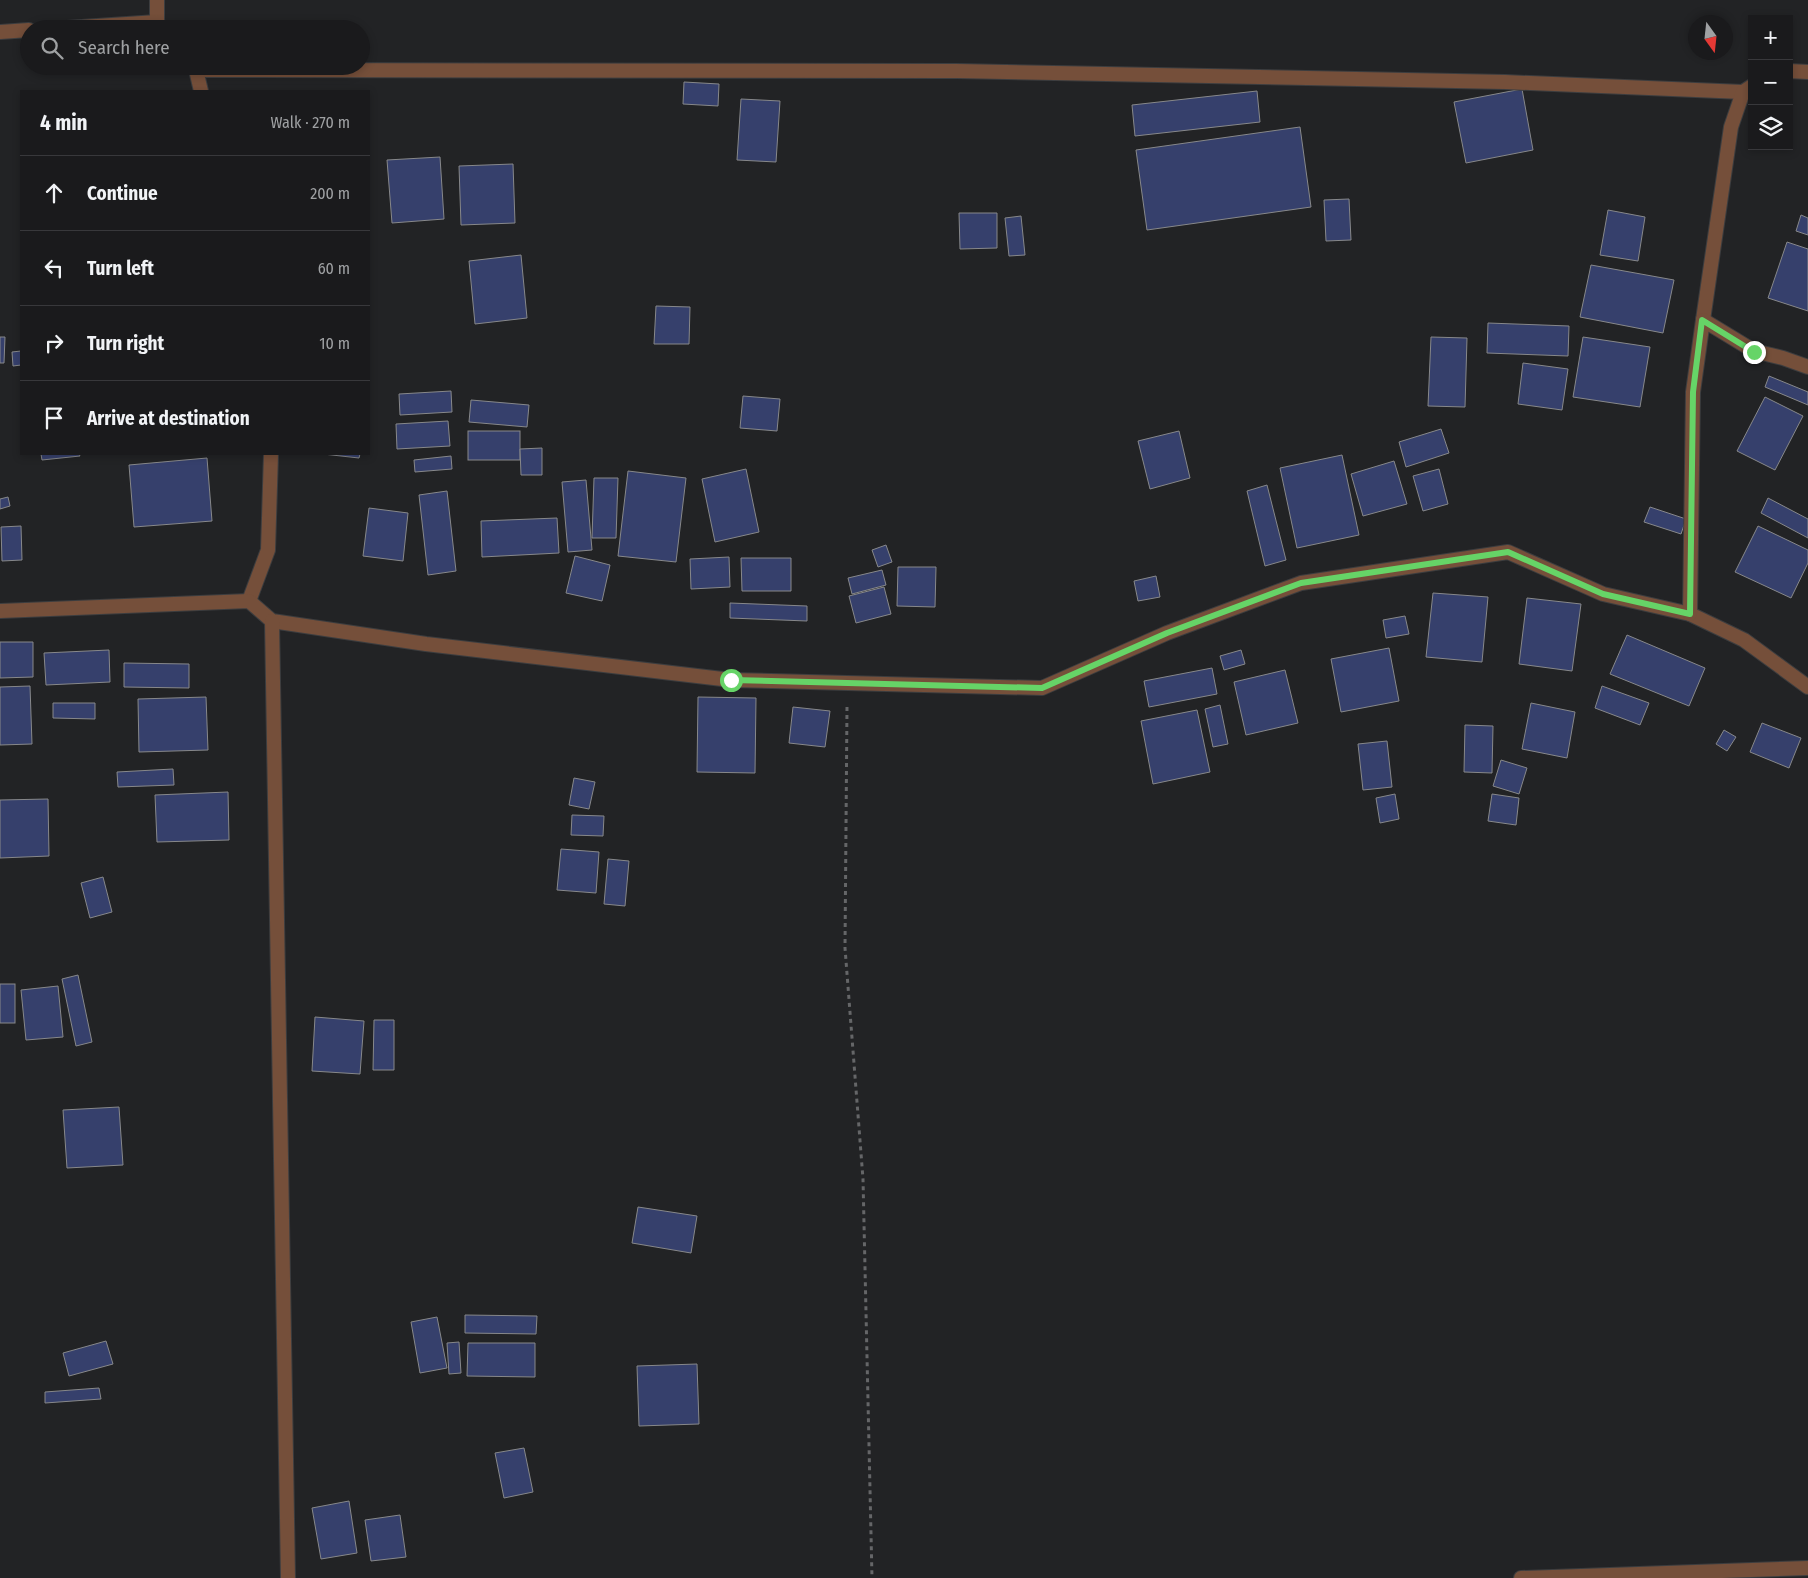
<!DOCTYPE html>
<meta charset="utf-8">
<style>
body{margin:0;font-family:"Fira Sans Condensed",sans-serif;background:#272729;color:#f1f3f6}
.controls{position:absolute;right:15px;top:15px;display:grid;overflow:hidden;border-radius:0px;box-shadow:0 2px 8px #0003}
.controls button{width:45px;height:45px;display:grid;place-items:center;padding:0;border:0;border-bottom:1px solid #38383b;background:#1a1a1c;color:#f1f3f6;font:25px sans-serif}
.compass{position:absolute;left:1688px;top:15px;width:45px;height:45px;border-radius:50%;background:#1a1a1c;box-shadow:0 2px 8px #0003;rotate:165deg}
.stop{position:absolute;width:15px;height:15px;margin:-11px;border:4px solid #66d467;border-radius:50%;background:#fff}
.stop.end{background:#66d467;border-color:#fff;box-shadow:0 1px 5px #0008}
.list{margin:0;padding:0;list-style:none}
h2{display:flex;justify-content:space-between;align-items:center;height:65px;margin:0;padding:0 20px;font-size:21px}
h2 small{font-size:16px;font-weight:400;color:#9fa1a3}
.list li{display:grid;grid-template-columns:32px 1fr auto;gap:15px;align-items:center;box-sizing:border-box;height:75px;padding:0 20px;border-top:1px solid #38383b}
.list b{display:block;font-size:19px;white-space:nowrap}
.list em{font-size:16px;font-style:normal;color:#9fa1a3}
.icon{flex:none;width:28px;height:28px;fill:none;stroke:currentColor;stroke-width:2;stroke-linecap:round;stroke-linejoin:round}
.map{position:relative;flex:none;width:1808px;height:1578px;overflow:hidden}
.search{position:absolute;background:#1a1a1c;box-shadow:0 2px 8px #0003;left:20px;top:20px;width:350px;height:55px;display:flex;align-items:center;gap:12px;box-sizing:border-box;padding:0 18px;border-radius:28px;color:#9fa1a3;font-size:19px}
.panel{position:absolute;background:#1a1a1c;box-shadow:0 2px 8px #0003;left:20px;top:90px;width:350px;height:365px;border-radius:0px}
.map>svg:first-child{display:block}
.building{fill:#36406c;stroke:#87888a}
.lines{fill:none;stroke-linecap:round;stroke-linejoin:round}
.minor-casing{stroke:#3c3d3f;stroke-width:16}
.path{stroke:#656668;stroke-width:3;stroke-dasharray:4 4;stroke-linecap:butt}
.minor{stroke:#754f3a;stroke-width:14}
.route{stroke:#66d467;stroke-width:6}
</style>
<div class="map">
<svg width="1808" height="1578" viewBox="0 0 1808 1578">
<rect width="100%" height="100%" fill="#222325"/>
<g class="building">
<polygon points="684,82 719,84 718,106 683,104"/>
<polygon points="1522,89 1533,150 1466,163 1454,102"/>
<polygon points="1257,91 1260,122 1135,136 1132,105"/>
<polygon points="741,99 780,101 776,162 737,160"/>
<polygon points="1300,127 1311,207 1147,230 1136,150"/>
<polygon points="440,157 444,219 392,223 387,160"/>
<polygon points="513,164 515,223 461,225 459,166"/>
<polygon points="1349,199 1351,240 1326,241 1324,200"/>
<polygon points="1608,210 1645,217 1638,261 1600,255"/>
<polygon points="959,213 997,213 997,248 960,249"/>
<polygon points="1801,215 1808,218 1808,235 1796,231"/>
<polygon points="1021,216 1025,255 1009,256 1005,218"/>
<polygon points="1787,242 1808,249 1808,311 1768,298"/>
<polygon points="521,255 527,318 475,324 469,261"/>
<polygon points="1591,265 1674,280 1663,333 1580,317"/>
<polygon points="656,306 690,307 689,344 654,344"/>
<polygon points="1488,323 1569,326 1568,356 1487,353"/>
<polygon points="0,337 5,337 4,363 0,363"/>
<polygon points="1431,337 1467,338 1465,407 1428,406"/>
<polygon points="1583,337 1650,347 1640,407 1573,397"/>
<polygon points="21,351 21,365 13,366 12,352"/>
<polygon points="1523,363 1568,369 1562,410 1518,404"/>
<polygon points="1769,376 1808,392 1808,405 1765,387"/>
<polygon points="451,391 452,412 400,415 399,394"/>
<polygon points="743,396 780,399 777,431 740,428"/>
<polygon points="1765,397 1803,416 1775,470 1737,451"/>
<polygon points="471,400 529,405 527,427 469,422"/>
<polygon points="448,421 450,446 397,449 396,424"/>
<polygon points="1441,429 1449,453 1406,467 1399,442"/>
<rect x="468" y="431" width="52" height="29"/>
<polygon points="1179,431 1190,478 1150,489 1138,441"/>
<polygon points="542,448 542,475 521,475 520,449"/>
<polygon points="41,454 79,454 80,456 42,460"/>
<polygon points="323,454 360,454 359,458"/>
<polygon points="1342,455 1359,535 1297,548 1280,468"/>
<polygon points="451,456 452,469 415,472 414,460"/>
<polygon points="207,458 212,521 134,527 129,465"/>
<polygon points="1394,461 1407,504 1363,516 1351,474"/>
<polygon points="746,469 759,532 715,542 702,479"/>
<polygon points="1439,469 1448,504 1423,511 1413,476"/>
<polygon points="628,471 686,478 676,562 618,556"/>
<polygon points="594,478 618,478 616,538 592,538"/>
<polygon points="586,480 592,550 568,552 562,482"/>
<polygon points="1267,485 1286,560 1265,566 1247,491"/>
<polygon points="447,491 456,571 428,575 419,495"/>
<polygon points="8,497 10,506 0,509 0,499"/>
<polygon points="1768,498 1808,519 1808,538 1761,513"/>
<polygon points="1650,507 1686,519 1681,534 1644,522"/>
<polygon points="369,508 408,513 403,561 363,556"/>
<polygon points="557,518 559,553 482,557 481,521"/>
<polygon points="21,526 22,560 2,561 1,527"/>
<polygon points="1758,526 1808,550 1808,563 1791,598 1735,572"/>
<polygon points="886,545 892,562 878,567 872,550"/>
<polygon points="575,556 610,565 602,601 566,593"/>
<polygon points="729,557 730,587 691,589 690,559"/>
<polygon points="741,558 791,558 791,591 742,591"/>
<polygon points="898,567 936,567 935,607 897,606"/>
<polygon points="882,570 886,585 852,594 848,578"/>
<polygon points="1156,576 1160,597 1138,601 1134,581"/>
<polygon points="884,587 891,614 856,623 849,596"/>
<polygon points="1433,593 1488,597 1482,662 1426,657"/>
<polygon points="1527,598 1581,604 1572,671 1519,664"/>
<polygon points="730,603 807,606 807,621 730,618"/>
<polygon points="1405,616 1409,634 1386,638 1383,620"/>
<polygon points="1627,635 1705,668 1689,706 1610,674"/>
<polygon points="0,642 33,642 33,677 0,678"/>
<polygon points="1389,648 1399,701 1341,712 1331,659"/>
<polygon points="109,650 110,682 46,685 44,653"/>
<polygon points="1241,650 1245,664 1224,670 1220,656"/>
<polygon points="124,663 189,664 189,688 124,687"/>
<polygon points="1212,668 1217,694 1149,707 1144,681"/>
<polygon points="1285,670 1298,723 1246,735 1234,682"/>
<polygon points="30,686 32,744 0,745 0,687"/>
<polygon points="1602,686 1649,703 1640,725 1595,708"/>
<polygon points="206,697 208,750 139,752 138,699"/>
<polygon points="698,697 756,698 755,773 697,772"/>
<polygon points="53,703 95,703 95,719 53,718"/>
<polygon points="1531,703 1575,712 1567,758 1522,749"/>
<polygon points="1220,705 1228,744 1213,747 1205,709"/>
<polygon points="793,707 830,711 825,747 789,743"/>
<polygon points="1197,710 1210,772 1153,784 1141,721"/>
<polygon points="1762,723 1801,738 1789,768 1750,752"/>
<polygon points="1465,725 1493,726 1492,773 1464,772"/>
<polygon points="1724,730 1736,737 1727,751 1716,744"/>
<polygon points="1387,741 1392,787 1363,790 1358,744"/>
<polygon points="1501,760 1527,768 1519,794 1493,786"/>
<polygon points="173,769 174,785 118,787 117,772"/>
<polygon points="574,778 595,782 589,809 569,805"/>
<polygon points="228,792 229,840 157,842 155,795"/>
<polygon points="1395,794 1399,819 1380,823 1376,798"/>
<polygon points="1492,794 1519,798 1516,825 1488,821"/>
<polygon points="48,799 49,856 0,858 0,800"/>
<polygon points="572,815 604,816 603,836 571,835"/>
<polygon points="561,849 599,852 596,893 557,890"/>
<polygon points="608,859 629,861 625,906 604,904"/>
<polygon points="103,877 112,912 90,918 81,883"/>
<polygon points="78,975 92,1042 76,1046 62,979"/>
<rect x="0" y="984" width="15" height="39"/>
<polygon points="58,986 63,1037 26,1040 21,990"/>
<polygon points="315,1017 364,1021 360,1074 312,1071"/>
<polygon points="374,1020 394,1020 394,1070 373,1070"/>
<polygon points="119,1107 123,1165 67,1168 63,1110"/>
<polygon points="638,1207 697,1216 691,1253 632,1243"/>
<polygon points="465,1315 537,1316 536,1334 465,1333"/>
<polygon points="437,1317 447,1368 420,1373 411,1322"/>
<polygon points="106,1341 113,1364 69,1376 63,1353"/>
<polygon points="459,1342 461,1373 449,1374 447,1343"/>
<polygon points="468,1343 535,1343 535,1377 467,1376"/>
<polygon points="697,1364 699,1424 639,1426 637,1366"/>
<polygon points="99,1388 101,1399 45,1403 45,1392"/>
<polygon points="524,1448 533,1492 504,1498 495,1453"/>
<polygon points="349,1501 357,1553 321,1559 312,1508"/>
<polygon points="400,1515 406,1557 371,1561 365,1520"/>
</g>
<g class="lines">
<defs>
<g id="minor">
<polyline points="157,22 157,0"/>
<polyline points="52,29 157,22 162,29"/>
<polyline points="0,32 29,30"/>
<polyline points="194,66 196,70 957,71 1505,82 1743,92"/>
<polyline points="196,70 201,91"/>
<polyline points="1789,71 1808,72"/>
<polyline points="1703,320 1731,127 1743,92 1752,86"/>
<polyline points="249,601 268,550 271,454"/>
<polyline points="0,611 249,601 272,621 426,644 731,680 1042,688 1167,633 1301,583 1508,552 1603,594 1690,614 1744,640 1808,687"/>
<polyline points="1690,614 1693,392 1703,320 1754,351 1783,358 1808,367"/>
<polyline points="272,621 288,1578"/>
<polyline points="1521,1578 1808,1568"/>
</g>
</defs>
<use href="#minor" class="minor-casing"/>
<polyline class="path" points="847,707 845,948 863,1179 872,1578"/>
<use href="#minor" class="minor"/>
</g>
<g class="lines">
<polyline class="route" points="731,680 1042,688 1167,633 1301,583 1508,552 1603,594 1690,614 1693,392 1702,320 1754,352"/>
</g>
</svg>
<div class="controls">
<button>+</button>
<button>−</button>
<button><svg class="icon" aria-label="layers" viewBox="0 0 24 24"><path d="M12 4l9 5-9 5-9-5zM3 14l9 5 9-5"/></svg></button>
</div>
<svg class="compass" viewBox="-18 -18 36 36"><path d="M0-13l5 13h-10z" fill="#e53935"/><path d="M0 13l5-13h-10z" fill="#9fa1a3"/></svg>
<div class="stop" style="left:731px;top:680px"></div>
<div class="stop end" style="left:1754px;top:352px"></div>
<div class="search"><svg class="icon" aria-label="search" viewBox="0 0 24 24"><circle cx="10" cy="10" r="6"/><path d="M15 15l6 6"/></svg>Search here</div>
<section class="panel">
<h2>4 min<small>Walk · 270 m</small></h2>
<ul class="list">
<li><svg class="icon" aria-label="ahead" viewBox="0 0 24 24"><path d="M12 20V5M6 11l6-6 6 6"/></svg><div><b>Continue</b></div><em>200 m</em></li>
<li><svg class="icon" aria-label="left" viewBox="0 0 24 24"><path d="M17 20v-9H6M10 6l-5 5 5 5"/></svg><div><b>Turn left</b></div><em>60 m</em></li>
<li><svg class="icon" aria-label="right" viewBox="0 0 24 24"><path d="M7 20v-9h11M14 6l5 5-5 5"/></svg><div><b>Turn right</b></div><em>10 m</em></li>
<li><svg class="icon" aria-label="arrive" viewBox="0 0 24 24"><path d="M6 21V4h12l-3 4 3 4H6"/></svg><div><b>Arrive at destination</b></div></li>
</ul>
</section>
</div>
